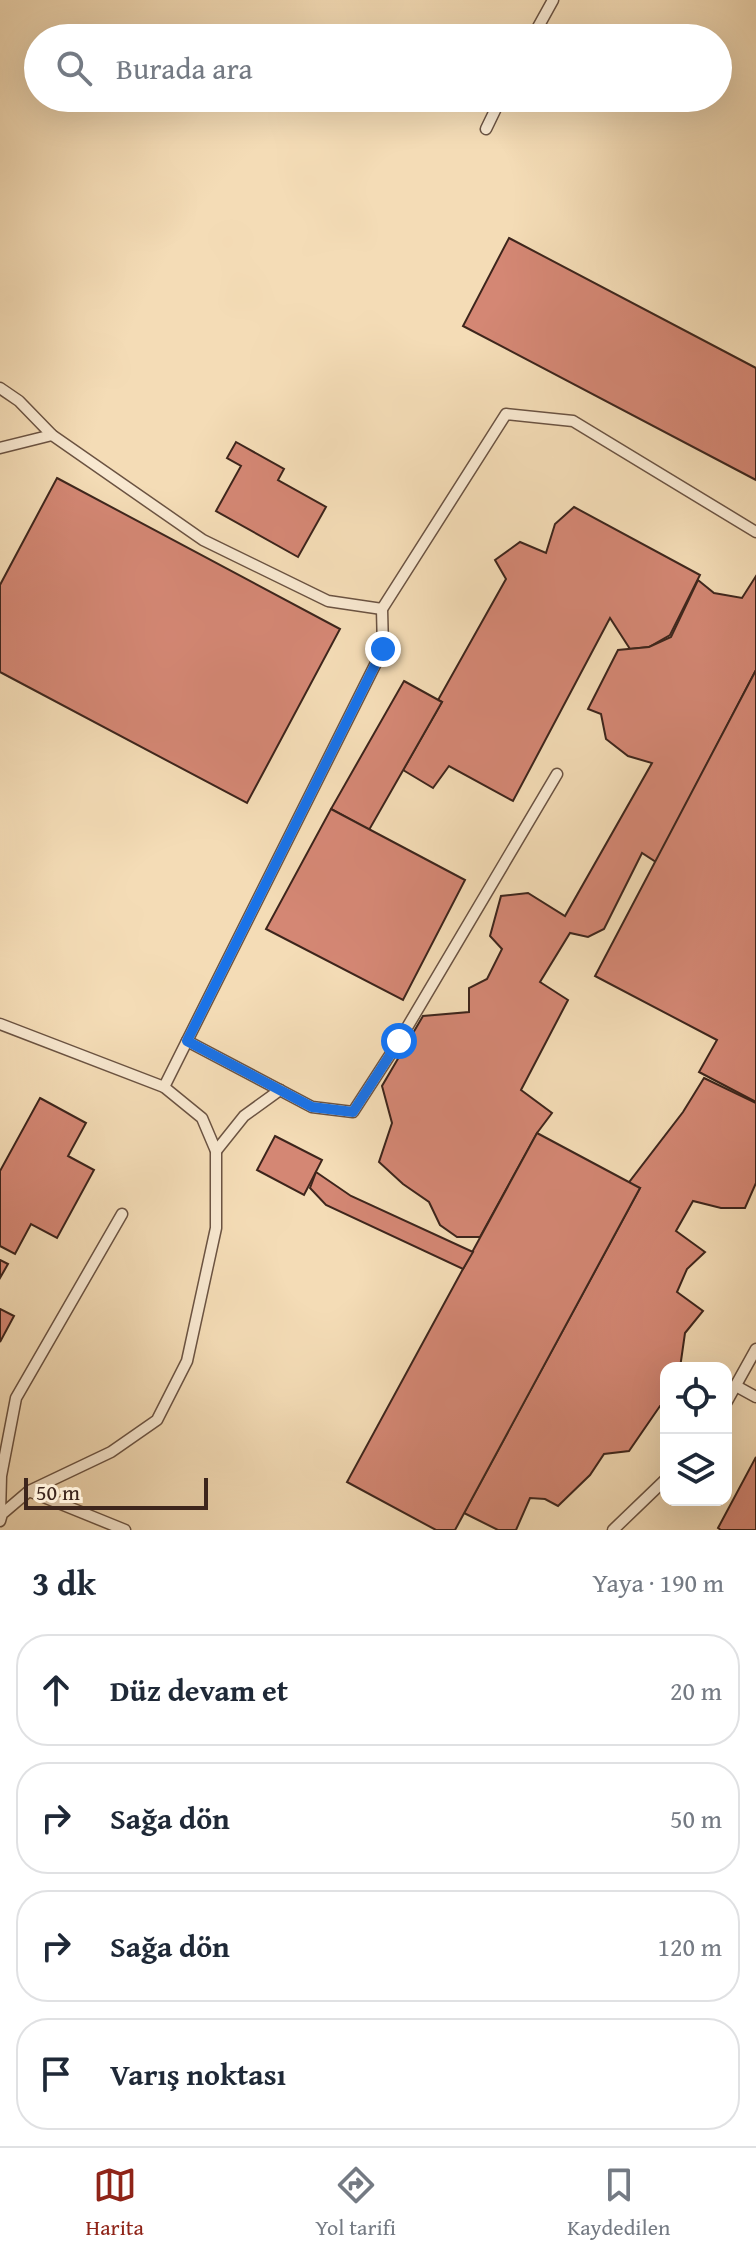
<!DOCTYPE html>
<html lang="tr">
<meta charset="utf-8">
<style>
body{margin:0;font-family:"Gentium Book Plus",serif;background:#f6f6f7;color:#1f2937}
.controls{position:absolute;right:24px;bottom:24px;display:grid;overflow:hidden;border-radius:16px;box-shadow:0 8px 32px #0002}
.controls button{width:72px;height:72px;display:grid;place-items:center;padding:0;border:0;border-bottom:2px solid #e0e1e3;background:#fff;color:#1f2937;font:40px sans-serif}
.scale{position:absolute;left:24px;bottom:20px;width:184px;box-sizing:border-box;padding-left:8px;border:4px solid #3d251c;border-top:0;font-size:22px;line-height:28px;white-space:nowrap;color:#3d251c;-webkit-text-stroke:6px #f8e8d0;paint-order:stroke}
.stop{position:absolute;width:24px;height:24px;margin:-18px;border:6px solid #1a73e8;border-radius:50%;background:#fff}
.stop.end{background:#1a73e8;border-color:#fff;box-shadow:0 2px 8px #0008}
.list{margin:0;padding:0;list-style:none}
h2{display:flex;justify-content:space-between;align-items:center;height:104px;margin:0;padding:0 32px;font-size:34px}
h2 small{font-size:26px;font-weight:400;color:#747a83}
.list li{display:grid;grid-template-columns:52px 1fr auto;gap:24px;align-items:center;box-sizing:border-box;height:112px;margin:0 16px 16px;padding:0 16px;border:2px solid #e0e1e3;border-radius:32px}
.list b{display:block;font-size:30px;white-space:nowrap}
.list em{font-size:26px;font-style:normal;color:#747a83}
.icon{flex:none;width:44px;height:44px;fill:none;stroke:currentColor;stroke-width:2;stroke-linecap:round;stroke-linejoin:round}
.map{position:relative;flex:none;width:756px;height:1530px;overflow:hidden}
.search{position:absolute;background:#fff;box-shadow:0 8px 32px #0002;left:24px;right:24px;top:24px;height:88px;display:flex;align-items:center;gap:20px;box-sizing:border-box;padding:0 28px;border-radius:44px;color:#747a83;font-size:30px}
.sheet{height:616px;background:#fff}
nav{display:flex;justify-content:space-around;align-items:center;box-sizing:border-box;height:112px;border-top:2px solid #e0e1e3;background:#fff;font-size:22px;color:#747a83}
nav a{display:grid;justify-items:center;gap:4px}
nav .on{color:#8f2418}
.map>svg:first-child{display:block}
.building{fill:#d48774;stroke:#3d251c;stroke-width:2}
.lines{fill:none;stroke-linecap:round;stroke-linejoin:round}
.lane-casing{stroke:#6b5342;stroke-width:13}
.lane{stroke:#f8e8d0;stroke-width:10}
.route{stroke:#1a73e8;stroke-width:10}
</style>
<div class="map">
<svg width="756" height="1530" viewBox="0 0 756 1530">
<rect width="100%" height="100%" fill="#f4dcb6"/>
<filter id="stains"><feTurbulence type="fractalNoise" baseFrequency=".0025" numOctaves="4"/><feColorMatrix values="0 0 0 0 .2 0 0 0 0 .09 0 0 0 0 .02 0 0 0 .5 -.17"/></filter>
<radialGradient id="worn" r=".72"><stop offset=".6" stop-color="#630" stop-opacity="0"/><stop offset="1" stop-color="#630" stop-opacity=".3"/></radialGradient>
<g class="building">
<polygon points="509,238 756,368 756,480 463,326"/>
<polygon points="236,442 284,469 278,480 326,507 298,557 216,511 241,466 227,458"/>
<polygon points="57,478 340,629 247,803 0,672 0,585"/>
<polygon points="574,507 700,575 670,635 649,647 630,649 610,618 513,801 449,766 433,788 403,770 442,702 438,700 506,579 495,560 520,542 546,553 555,524"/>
<polygon points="756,576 756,670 656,862 642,853 604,929 588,937 570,933 540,982 568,1000 521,1090 552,1113 537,1133 480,1237 457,1237 440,1225 429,1202 403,1184 379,1162 392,1123 382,1086 423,1016 469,1012 469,988 487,979 502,949 490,936 501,896 528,893 565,916 652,763 628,756 606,739 601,714 588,709 618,650 649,647 671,637 698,580 714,593 742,598"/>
<polygon points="756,670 756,1102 699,1072 717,1040 595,976"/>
<polygon points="404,681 442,702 369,830 331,809"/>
<polygon points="331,809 465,880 403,1000 266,929"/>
<polygon points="704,1078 756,1103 756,1183 745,1208 721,1208 693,1201 676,1231 705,1252 687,1269 677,1292 703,1311 685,1333 680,1368 666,1368 666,1407 660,1406 629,1451 604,1454 590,1475 558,1506 545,1499 530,1498 516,1530 498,1530 464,1513 640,1188 627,1185 683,1112"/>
<polygon points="40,1098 86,1123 68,1156 94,1170 57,1238 31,1224 15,1254 0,1246 0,1171"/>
<polygon points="537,1133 640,1188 455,1530 436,1530 347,1482"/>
<polygon points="275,1136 322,1160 304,1195 257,1170"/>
<polygon points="316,1172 351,1196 473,1252 463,1269 326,1205 310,1188"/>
<polygon points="0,1260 8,1264 0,1278"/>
<polygon points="0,1309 14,1316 0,1342"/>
<polygon points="756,1457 756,1530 721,1530 718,1528"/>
</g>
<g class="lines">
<defs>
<g id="lane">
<polyline points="532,38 553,0"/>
<polyline points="486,129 501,98"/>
<polyline points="0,388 19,401 52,435 203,540 328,601 382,609"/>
<polyline points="0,448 52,435"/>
<polyline points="0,1024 164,1087 202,1118 216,1151 216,1228 187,1361 157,1420 111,1452 29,1491 2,1514 0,1521"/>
<polyline points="187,1041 312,1107 353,1112 399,1041 557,774"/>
<polyline points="164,1087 383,649 382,609 506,414 573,421 756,532"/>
<polyline points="216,1151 244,1116 280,1090"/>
<polyline points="736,1386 756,1397"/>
<polyline points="726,1403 756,1349"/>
<polyline points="29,1491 125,1530"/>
<polyline points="0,1514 1,1476 16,1398 122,1214"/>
<polyline points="613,1530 666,1479"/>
</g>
</defs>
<use href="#lane" class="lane-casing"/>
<use href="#lane" class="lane"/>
</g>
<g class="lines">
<polyline class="route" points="383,649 187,1041 312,1107 353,1112 399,1041"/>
</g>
<rect width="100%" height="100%" filter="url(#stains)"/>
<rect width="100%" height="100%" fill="url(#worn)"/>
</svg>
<div class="controls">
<button><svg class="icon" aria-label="locate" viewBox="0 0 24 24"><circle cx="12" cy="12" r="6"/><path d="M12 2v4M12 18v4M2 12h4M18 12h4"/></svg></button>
<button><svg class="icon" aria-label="layers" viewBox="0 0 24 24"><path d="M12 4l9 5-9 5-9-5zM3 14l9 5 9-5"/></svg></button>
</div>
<div class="scale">50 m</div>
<div class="stop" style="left:399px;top:1041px"></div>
<div class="stop end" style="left:383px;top:649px"></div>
<div class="search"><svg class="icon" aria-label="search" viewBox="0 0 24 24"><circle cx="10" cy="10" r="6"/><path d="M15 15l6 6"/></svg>Burada ara</div>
</div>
<section class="sheet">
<h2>3 dk<small>Yaya · 190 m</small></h2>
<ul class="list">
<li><svg class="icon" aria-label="ahead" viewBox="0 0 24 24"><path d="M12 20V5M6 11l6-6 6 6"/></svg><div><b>Düz devam et</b></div><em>20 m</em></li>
<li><svg class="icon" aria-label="right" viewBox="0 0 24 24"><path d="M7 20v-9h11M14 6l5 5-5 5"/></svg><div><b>Sağa dön</b></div><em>50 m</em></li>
<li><svg class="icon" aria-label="right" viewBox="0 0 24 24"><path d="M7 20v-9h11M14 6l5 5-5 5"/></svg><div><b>Sağa dön</b></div><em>120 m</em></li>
<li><svg class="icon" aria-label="arrive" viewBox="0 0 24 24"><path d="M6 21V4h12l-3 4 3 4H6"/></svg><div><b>Varış noktası</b></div></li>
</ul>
</section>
<nav>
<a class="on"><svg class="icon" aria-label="map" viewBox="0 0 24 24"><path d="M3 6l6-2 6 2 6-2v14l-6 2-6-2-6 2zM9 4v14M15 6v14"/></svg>Harita</a>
<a><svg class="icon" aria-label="directions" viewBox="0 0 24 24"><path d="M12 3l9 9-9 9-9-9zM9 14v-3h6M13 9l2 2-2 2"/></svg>Yol tarifi</a>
<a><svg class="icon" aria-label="saved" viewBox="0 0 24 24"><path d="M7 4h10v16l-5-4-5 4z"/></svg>Kaydedilen</a>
</nav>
